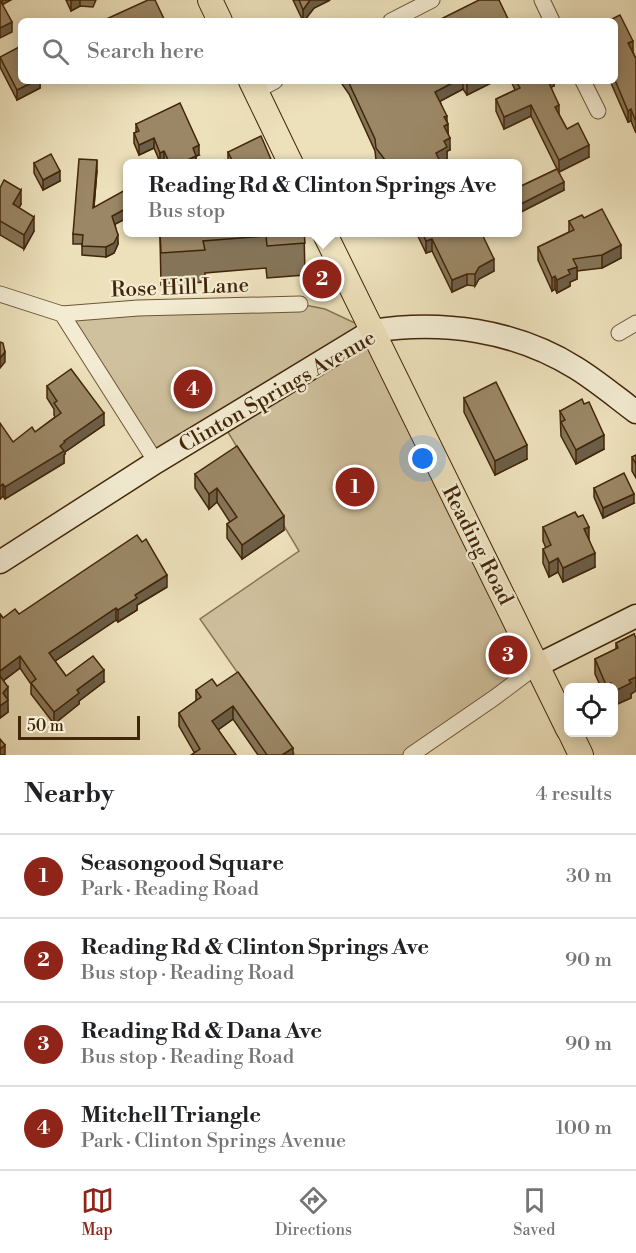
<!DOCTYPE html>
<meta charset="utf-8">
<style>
body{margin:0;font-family:"Libre Bodoni",serif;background:#f2f2f2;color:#202124}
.controls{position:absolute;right:18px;bottom:18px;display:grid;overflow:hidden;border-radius:9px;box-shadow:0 3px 15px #0003}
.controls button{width:54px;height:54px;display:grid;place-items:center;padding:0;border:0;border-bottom:2px solid #e0e0e0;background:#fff;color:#202124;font:30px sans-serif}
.scale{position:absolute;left:18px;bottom:15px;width:122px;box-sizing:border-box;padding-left:6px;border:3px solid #422609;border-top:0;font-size:16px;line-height:21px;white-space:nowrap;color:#422609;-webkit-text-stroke:4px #f3ecd3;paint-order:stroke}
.you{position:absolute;left:423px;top:459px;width:21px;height:21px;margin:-15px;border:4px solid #fff;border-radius:50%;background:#1a73e8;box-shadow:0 0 0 9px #1a73e833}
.badge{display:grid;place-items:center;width:39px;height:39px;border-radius:50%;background:#8f2418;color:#fff;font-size:20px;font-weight:700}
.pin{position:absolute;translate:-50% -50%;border:3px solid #fff;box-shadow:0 2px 6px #0006}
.popup{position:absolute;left:123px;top:159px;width:399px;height:78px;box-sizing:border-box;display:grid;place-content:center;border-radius:9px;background:#fff;filter:drop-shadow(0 2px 4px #0005);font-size:20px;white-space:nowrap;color:#757577}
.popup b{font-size:22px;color:#202124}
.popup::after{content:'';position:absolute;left:50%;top:100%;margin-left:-12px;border:12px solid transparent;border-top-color:#fff}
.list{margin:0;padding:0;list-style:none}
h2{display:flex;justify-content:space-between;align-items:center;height:78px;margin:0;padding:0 24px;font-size:26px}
h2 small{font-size:20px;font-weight:400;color:#757577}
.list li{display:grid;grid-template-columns:39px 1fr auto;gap:18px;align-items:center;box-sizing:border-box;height:84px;padding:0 24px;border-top:2px solid #e0e0e0}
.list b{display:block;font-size:22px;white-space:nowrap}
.list p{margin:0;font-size:20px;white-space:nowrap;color:#757577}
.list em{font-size:20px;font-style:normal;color:#757577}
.icon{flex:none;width:33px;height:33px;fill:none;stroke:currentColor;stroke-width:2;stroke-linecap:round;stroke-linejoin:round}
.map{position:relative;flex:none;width:636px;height:755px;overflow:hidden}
.search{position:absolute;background:#fff;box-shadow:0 3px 15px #0003;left:18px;right:18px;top:18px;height:66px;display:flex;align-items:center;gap:15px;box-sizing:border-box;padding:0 21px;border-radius:9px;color:#757577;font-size:22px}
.sheet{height:414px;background:#fff}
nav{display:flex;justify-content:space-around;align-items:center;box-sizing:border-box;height:84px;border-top:2px solid #e0e0e0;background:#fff;font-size:16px;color:#757577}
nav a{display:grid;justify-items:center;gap:3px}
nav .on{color:#8f2418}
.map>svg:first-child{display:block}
.green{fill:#d0c19e;stroke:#897454;stroke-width:1.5}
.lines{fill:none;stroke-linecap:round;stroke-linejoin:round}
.street-casing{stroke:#6d5536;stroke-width:17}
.secondary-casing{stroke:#422609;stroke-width:25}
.primary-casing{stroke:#422609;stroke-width:26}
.street{stroke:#f3ecd3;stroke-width:15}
.secondary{stroke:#f3ecd3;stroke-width:22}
.primary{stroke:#ede1bc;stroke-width:24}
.wall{fill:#857458;stroke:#422609;stroke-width:1.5}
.shaded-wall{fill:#6c5e47;stroke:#422609;stroke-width:1.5}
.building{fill:#9b8766;stroke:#422609;stroke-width:1.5}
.labels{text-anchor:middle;stroke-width:4.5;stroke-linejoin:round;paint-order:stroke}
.street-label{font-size:21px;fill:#422609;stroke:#f3ecd3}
</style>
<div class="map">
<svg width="636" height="755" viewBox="0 0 636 755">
<rect width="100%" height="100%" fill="#ede1bc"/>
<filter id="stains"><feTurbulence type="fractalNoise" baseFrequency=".00333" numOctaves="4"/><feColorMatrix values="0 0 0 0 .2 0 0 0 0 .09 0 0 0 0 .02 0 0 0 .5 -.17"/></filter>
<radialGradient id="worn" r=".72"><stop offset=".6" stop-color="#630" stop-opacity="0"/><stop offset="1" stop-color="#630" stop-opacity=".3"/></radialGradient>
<polygon class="green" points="300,304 325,309 372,331 538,665 411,755 295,755 200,619 299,551 222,422 156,462 62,314"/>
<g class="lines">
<defs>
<g id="street">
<polyline points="542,0 552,21"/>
<polyline points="391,21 432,0"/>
<polyline points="583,81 598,111"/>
<polyline points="256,91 275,81"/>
<polyline points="0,294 62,314 156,462"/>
<polyline points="62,314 138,308 300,304"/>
<polyline points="619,333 636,323"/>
<polyline points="411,755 494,698 538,665"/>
</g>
<g id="secondary">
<path d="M0,562L156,462L372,331C442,320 515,330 576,368C597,381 616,397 636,412"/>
<polyline points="538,665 636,616"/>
</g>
<g id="primary">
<polyline points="210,0 220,21"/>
<polyline points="251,81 291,164"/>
<polyline points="324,232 568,729"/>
<polyline points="570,732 581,755"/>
</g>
</defs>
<use href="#street" class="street-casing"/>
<use href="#secondary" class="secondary-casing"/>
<use href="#primary" class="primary-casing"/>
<use href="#street" class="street"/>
<use href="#secondary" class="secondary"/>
<use href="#primary" class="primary"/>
</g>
<g class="wall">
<polygon points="66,0 96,0 93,7 80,6 71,11"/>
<polygon points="293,0 330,0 314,8 304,21 303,21"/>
<polygon points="633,52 636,59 636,133 631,121 628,122 611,83 611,81 615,81"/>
<polygon points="0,57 40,81 40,88 17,100 0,67"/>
<polygon points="340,81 495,81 467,95 463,89 440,101 447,122 450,150 447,151 447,159 440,163 441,164 379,164 376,160 375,151 349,94"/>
<polygon points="511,81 554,81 554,86 551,87 559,114 567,129 589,157 559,172 564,190 517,214 517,188 557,169 531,116 504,129 496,111 496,99 515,90"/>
<polygon points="136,124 199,155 196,156 196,164 166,164 164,161 160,162 154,148 139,155 134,143 134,133 136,133"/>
<polygon points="228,152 273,164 228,164"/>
<polygon points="34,163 60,181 43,190 34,173"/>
<polygon points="97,170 94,207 115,224 118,244 114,253 106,257 82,255 82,244 73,244 73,234"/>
<polygon points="0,188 21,204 19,208 34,231 24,249 0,235"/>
<polygon points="584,218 621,258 602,268 577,271 577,279 570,282 570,286 557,293 555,289 552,291 538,260 538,247 569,232 569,221"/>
<polygon points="157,232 304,232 305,275 267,278 266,268 205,273 205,282 161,285 160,238"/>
<polygon points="416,232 481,232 494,271 479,279 475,286 467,285 452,292 432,251 426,253"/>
<polygon points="47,386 104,425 65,452 65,454 64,455 64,463 5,499 3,496 0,499 13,442 35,432 55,417 54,415 54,409 47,398"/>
<polygon points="464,398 527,459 495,475 464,412"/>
<polygon points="560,411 604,449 576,464 561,436"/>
<polygon points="636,455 636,478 632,471 632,457"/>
<polygon points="195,474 284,530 242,559 227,538 227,524 230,522 217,502 209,509 195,488"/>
<polygon points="594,488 634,503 603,518 594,497"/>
<polygon points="543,527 589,539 595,567 563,582 558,572 549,577 543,563 543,549 546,548 543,541"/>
<polygon points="167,587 137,605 137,610 118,622 116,620 55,661 66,676 104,682 79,701 79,704 54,724 31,694 31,684 20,668 3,681 7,699 8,712 0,718 0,614 3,618"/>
<polygon points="634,634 631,698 615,705 614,701 614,687 601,687 595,674 595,659 616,649 616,643"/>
<polygon points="217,686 293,755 258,755 233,719 218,730 236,755 194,752 179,726 179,713 196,701 196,690"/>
</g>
<g class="shaded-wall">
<polygon points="2,0 11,0 2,5"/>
<polygon points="73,0 80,0 80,6 71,11 71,1"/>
<polygon points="310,0 330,0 314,8 304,21 303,21 303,10"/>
<polygon points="12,22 12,32 0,38 0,28"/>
<polygon points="633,41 633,53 628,43"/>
<polygon points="35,81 40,81 40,88 17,100 17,90"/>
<polygon points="456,81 463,81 463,89 435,104 435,92"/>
<polygon points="471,81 495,81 467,95 467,83"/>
<polygon points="546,81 554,81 554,86 546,89"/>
<polygon points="531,105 531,116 504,129 504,117"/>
<polygon points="559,105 559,117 555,107"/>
<polygon points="631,109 631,121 628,122 628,111"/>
<polygon points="447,116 447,125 448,124 448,136 444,138 444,117"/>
<polygon points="154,138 154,148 139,155 139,145"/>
<polygon points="450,138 450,150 447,151 447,159 439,164 436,153 444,141"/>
<polygon points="199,145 199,155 196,156 196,164 179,164 193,148"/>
<polygon points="589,145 589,157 559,172 559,160"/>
<polygon points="164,151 164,161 160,162 160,153"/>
<polygon points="97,160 97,170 93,217 93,208"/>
<polygon points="60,171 60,181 43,190 43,180"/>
<polygon points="564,182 564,190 517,214 517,206"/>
<polygon points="21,190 21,204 13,218 13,204"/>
<polygon points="127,208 127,218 112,226 112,216"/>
<polygon points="34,217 34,231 24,249 24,235"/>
<polygon points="118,235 118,244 114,253 106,257 106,247"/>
<polygon points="432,239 432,251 426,253 426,241"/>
<polygon points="621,245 621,258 602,268 602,255"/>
<polygon points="494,259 494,271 479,279 475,286 475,274 479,267"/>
<polygon points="577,267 577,279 570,282 570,286 557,293 557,280 568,270"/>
<polygon points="467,274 467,285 452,292 452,280"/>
<polygon points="555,276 555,289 552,291 552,278"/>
<polygon points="5,352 5,362 0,368 0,358"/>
<polygon points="104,413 104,425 65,452 65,454 64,455 64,463 5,499 5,487 60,446 64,441"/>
<polygon points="604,435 604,449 576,464 576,450"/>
<polygon points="527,445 527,459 495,475 495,461"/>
<polygon points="3,484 3,496 0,499 0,486"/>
<polygon points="217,488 217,502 209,509 209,494"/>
<polygon points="634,494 634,503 603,518 603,508"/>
<polygon points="284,516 284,530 242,559 242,545"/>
<polygon points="589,527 589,542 584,529"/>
<polygon points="595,553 595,567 563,582 563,568"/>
<polygon points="558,558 558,572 549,577 549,563"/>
<polygon points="167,575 167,587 137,605 137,610 118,622 118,610 135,595"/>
<polygon points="116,608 116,620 49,665 49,653"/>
<polygon points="20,656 20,668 0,683 0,671"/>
<polygon points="104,670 104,682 79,701 79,704 54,724 54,712 77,690"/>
<polygon points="636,677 636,691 631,694 631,698 615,705 615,691 629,680"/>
<polygon points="611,683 611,687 606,687 606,685"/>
<polygon points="8,687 8,712 0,718 0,706 3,693"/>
<polygon points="233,706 233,719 212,734 212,721"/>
<polygon points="5,745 5,755 0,755 0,749"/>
<polygon points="293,748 293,755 282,755"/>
</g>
<g class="building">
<polygon points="0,0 12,22 0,28"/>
<polygon points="148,0 155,0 165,21 102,21"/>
<polygon points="299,0 310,0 303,10"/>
<polygon points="479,0 499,0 509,21 437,21"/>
<polygon points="620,15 633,41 628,43 636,59 636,122 631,109 628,111 615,80 615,21 608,21"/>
<polygon points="21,46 21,81 35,81 17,90 0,57"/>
<polygon points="348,81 456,81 435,92 447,116 444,117 448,124 444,126 450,138 444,141 447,147 436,153 441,164 388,164 376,148 375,139"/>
<polygon points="516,81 548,81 559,105 555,107 567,129 578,123 589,145 559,160 531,105 504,117 496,99 520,88"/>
<polygon points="180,103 199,145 193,148 196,156 179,164 170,164 164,151 160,153 154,138 139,145 134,133 139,131 136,124"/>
<polygon points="261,136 273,164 234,164 228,152"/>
<polygon points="51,154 60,171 43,180 34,163"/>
<polygon points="79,159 97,160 93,208 127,189 127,208 112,216 118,235 114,243 106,247 82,246 83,235 73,234"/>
<polygon points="557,169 564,182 517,206 517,188"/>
<polygon points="4,180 21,190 13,204 34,217 24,235 0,221 0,188"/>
<polygon points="602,209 621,245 602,255 573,259 577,267 568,270 570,274 557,280 555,276 552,278 538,247 574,230 569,221 582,215 584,218"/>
<polygon points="160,232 304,232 305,243 267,246 266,236 203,241 205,250 161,253"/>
<polygon points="422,232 481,232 494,259 479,267 475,274 467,274 452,280 432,239 426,241"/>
<polygon points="0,342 3,343 5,352 0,358"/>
<polygon points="71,369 104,413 64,441 65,442 60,446 64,451 5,487 3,484 0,486 0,423 13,442 32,427 35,432 61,413 54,403 57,401 47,386"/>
<polygon points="496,382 527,445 495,461 464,398"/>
<polygon points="582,399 584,404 589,402 604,435 576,450 561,422 565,420 560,411"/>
<polygon points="237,446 284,516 242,545 227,524 237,517 217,488 209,494 195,474"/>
<polygon points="636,455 636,464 632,457"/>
<polygon points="624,473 634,494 603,508 594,488"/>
<polygon points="575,512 578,517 583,515 589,527 584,529 595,553 563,568 558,558 549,563 543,549 551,545 543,527"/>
<polygon points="137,535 142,542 146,539 167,575 135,595 137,598 118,610 116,608 49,653 66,676 93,656 104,670 77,690 79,693 54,712 31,683 36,679 20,656 0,671 0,614 3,618 15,609 19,614"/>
<polygon points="634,634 636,638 636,677 629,680 631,683 615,691 611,683 606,685 595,659 618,648 616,643"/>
<polygon points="238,672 293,748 282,755 267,755 233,706 212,721 236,755 191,755 200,749 179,713 201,697 196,690 212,679 217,686"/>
<polygon points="0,676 8,687 3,693 8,700 0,706"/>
<polygon points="0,739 5,745 0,749"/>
</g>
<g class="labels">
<g class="street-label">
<text transform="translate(180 287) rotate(-2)" y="7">Rose Hill Lane</text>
<text transform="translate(277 391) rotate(-30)" y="7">Clinton Springs Avenue</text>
<text transform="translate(478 545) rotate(63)" y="7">Reading Road</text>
</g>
</g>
<rect width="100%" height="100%" filter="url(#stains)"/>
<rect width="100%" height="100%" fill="url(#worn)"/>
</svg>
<div class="controls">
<button><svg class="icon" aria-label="locate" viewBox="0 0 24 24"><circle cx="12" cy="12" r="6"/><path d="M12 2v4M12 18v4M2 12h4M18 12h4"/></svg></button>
</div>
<div class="scale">50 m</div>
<div class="you"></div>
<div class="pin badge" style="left:355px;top:487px">1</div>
<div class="pin badge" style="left:322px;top:279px">2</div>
<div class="popup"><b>Reading Rd &amp; Clinton Springs Ave</b>Bus stop</div>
<div class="pin badge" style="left:508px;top:655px">3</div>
<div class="pin badge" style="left:193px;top:389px">4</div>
<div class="search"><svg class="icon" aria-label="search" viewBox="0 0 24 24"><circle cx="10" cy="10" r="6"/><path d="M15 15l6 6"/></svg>Search here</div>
</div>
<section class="sheet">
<h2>Nearby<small>4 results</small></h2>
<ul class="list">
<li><span class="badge">1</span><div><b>Seasongood Square</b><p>Park · Reading Road</p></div><em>30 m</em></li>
<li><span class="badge">2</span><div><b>Reading Rd &amp; Clinton Springs Ave</b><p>Bus stop · Reading Road</p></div><em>90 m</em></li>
<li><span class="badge">3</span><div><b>Reading Rd &amp; Dana Ave</b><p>Bus stop · Reading Road</p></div><em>90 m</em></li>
<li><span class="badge">4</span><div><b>Mitchell Triangle</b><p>Park · Clinton Springs Avenue</p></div><em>100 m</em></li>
</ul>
</section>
<nav>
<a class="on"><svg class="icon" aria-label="map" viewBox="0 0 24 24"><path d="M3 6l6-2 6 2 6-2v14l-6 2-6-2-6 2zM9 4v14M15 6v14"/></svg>Map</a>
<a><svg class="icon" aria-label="directions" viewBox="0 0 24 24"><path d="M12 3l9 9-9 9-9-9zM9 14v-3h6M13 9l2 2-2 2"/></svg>Directions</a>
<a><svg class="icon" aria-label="saved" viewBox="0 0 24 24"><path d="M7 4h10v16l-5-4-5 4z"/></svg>Saved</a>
</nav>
